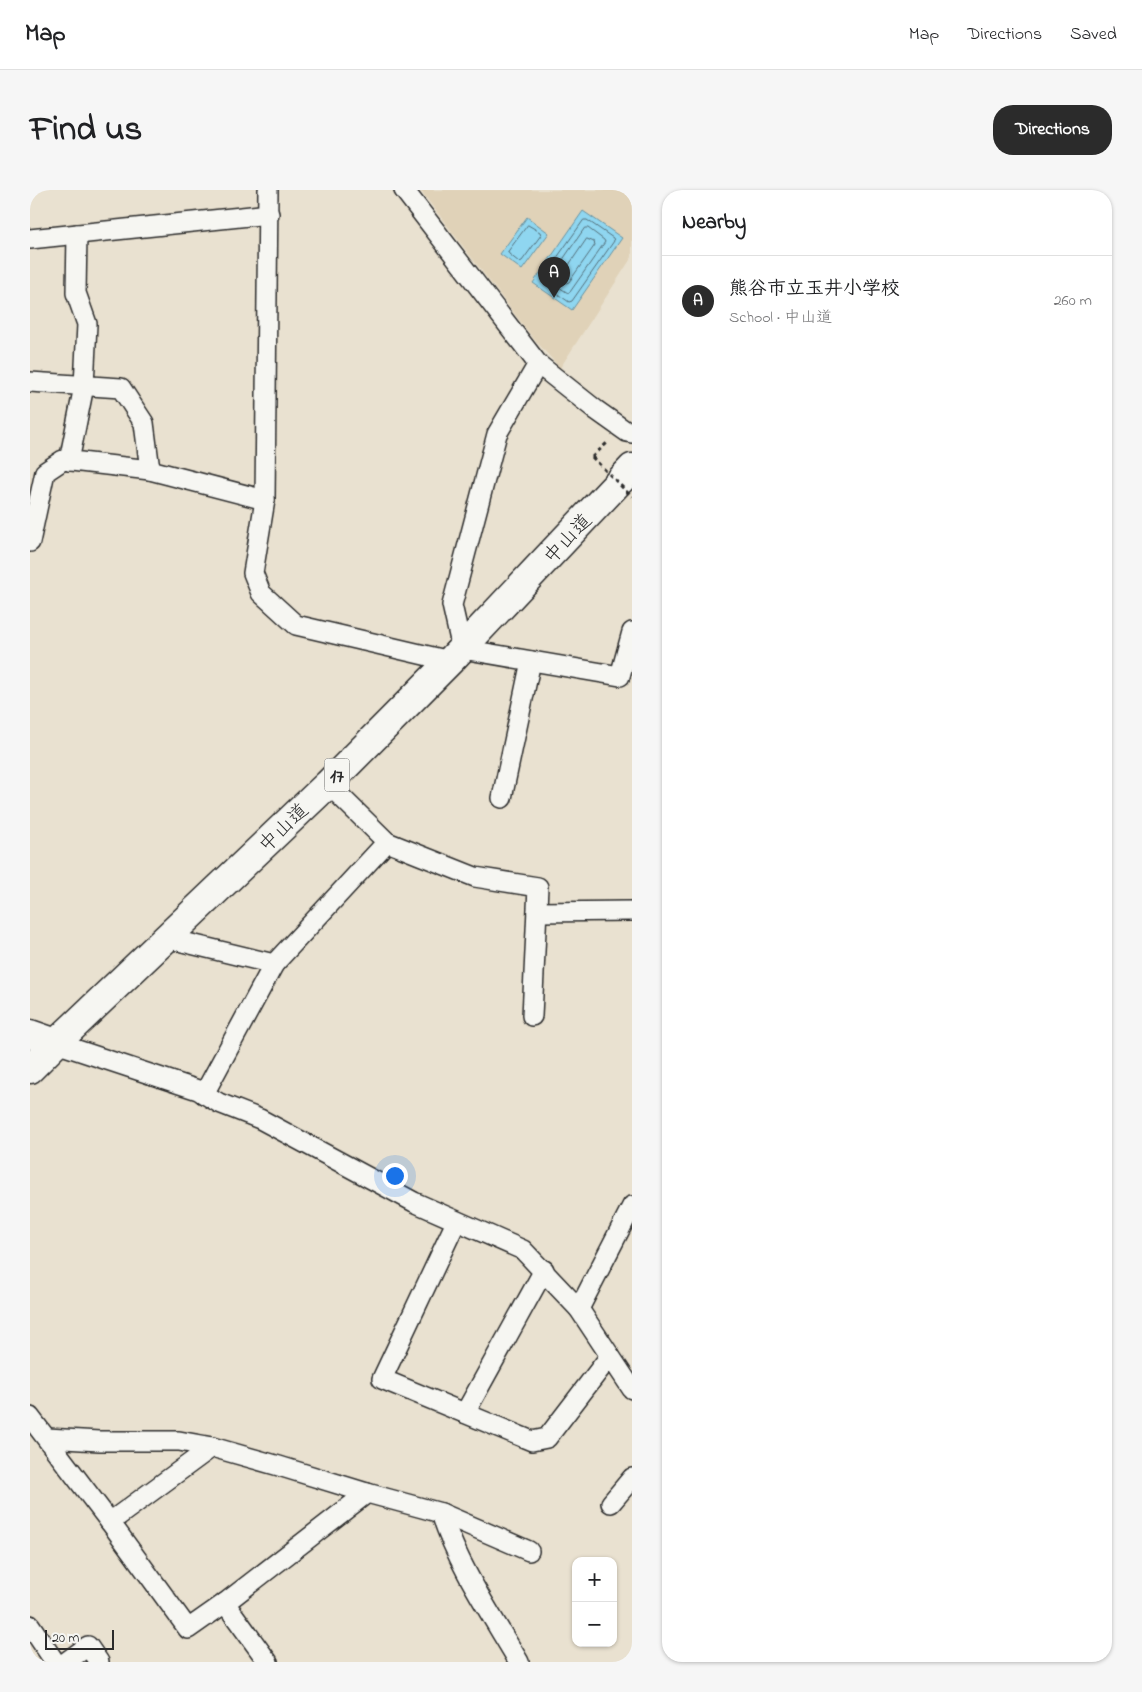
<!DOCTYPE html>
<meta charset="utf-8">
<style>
body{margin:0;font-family:"Indie Flower","Klee One",sans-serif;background:#f6f6f6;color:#202124}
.controls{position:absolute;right:15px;bottom:15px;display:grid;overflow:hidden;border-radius:10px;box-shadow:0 1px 4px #0004}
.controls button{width:45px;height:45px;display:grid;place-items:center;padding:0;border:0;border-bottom:1px solid #e0e0e0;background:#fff;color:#202124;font:25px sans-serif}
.scale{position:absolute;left:15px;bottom:12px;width:69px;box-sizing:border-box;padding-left:5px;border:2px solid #2b2b2b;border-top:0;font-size:14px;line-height:18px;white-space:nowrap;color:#2b2b2b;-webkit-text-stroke:4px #f6f6f2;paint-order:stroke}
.you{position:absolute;left:364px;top:985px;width:18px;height:18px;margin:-12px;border:4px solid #fff;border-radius:50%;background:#1a73e8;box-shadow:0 0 0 8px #1a73e833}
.badge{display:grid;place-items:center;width:32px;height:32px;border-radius:50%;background:#2b2b2b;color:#fff;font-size:16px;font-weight:700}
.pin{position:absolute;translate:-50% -41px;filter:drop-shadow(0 1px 2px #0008)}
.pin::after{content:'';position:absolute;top:26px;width:18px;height:15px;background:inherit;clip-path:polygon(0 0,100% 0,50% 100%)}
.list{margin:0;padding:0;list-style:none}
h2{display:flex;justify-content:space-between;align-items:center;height:65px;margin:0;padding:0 20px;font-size:21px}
h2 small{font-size:16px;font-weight:400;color:#757577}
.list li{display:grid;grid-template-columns:32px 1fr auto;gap:15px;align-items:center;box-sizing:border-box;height:90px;padding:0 20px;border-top:1px solid #e0e0e0}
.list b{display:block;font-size:19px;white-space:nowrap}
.list p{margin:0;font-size:16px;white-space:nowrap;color:#757577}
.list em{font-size:16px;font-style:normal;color:#757577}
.map{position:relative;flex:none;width:602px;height:1472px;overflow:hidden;border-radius:20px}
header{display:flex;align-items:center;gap:30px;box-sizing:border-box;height:70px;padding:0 25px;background:#fff;border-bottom:1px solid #e0e0e0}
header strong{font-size:24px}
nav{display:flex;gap:28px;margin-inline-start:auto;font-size:18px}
.intro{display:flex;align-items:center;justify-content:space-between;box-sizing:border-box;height:120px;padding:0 30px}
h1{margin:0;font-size:35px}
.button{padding:12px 22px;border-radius:20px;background:#2b2b2b;color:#fff;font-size:18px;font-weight:700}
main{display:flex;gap:30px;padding:0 30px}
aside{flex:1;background:#fff;border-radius:20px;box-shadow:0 1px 4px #0004}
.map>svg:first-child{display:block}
.built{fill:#e0d2b8}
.water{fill:#8fd6f0;stroke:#6792a1}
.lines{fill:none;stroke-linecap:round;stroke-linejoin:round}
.shore{stroke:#536f7a;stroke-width:1}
.minor-casing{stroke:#2b2b2b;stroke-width:22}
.secondary-casing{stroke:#2b2b2b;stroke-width:31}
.trunk-casing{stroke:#2b2b2b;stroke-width:31}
.path{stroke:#2b2b2b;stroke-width:3;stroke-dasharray:4 4;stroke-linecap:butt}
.minor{stroke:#f6f6f2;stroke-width:19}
.secondary{stroke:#f6f6f2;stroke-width:28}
.trunk{stroke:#f6f6f2;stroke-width:28}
.path-bridge{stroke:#2b2b2b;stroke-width:3;stroke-dasharray:4 4;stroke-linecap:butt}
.labels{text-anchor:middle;stroke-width:4;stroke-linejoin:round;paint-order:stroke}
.shield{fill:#f6f6f2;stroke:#686867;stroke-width:1}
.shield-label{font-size:19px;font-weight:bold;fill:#2b2b2b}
.street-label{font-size:20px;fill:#2b2b2b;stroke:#f6f6f2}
</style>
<header>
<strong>Map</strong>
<nav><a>Map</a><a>Directions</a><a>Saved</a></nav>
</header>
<div class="intro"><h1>Find us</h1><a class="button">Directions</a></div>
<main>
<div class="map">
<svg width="602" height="1472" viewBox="0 0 602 1472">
<rect width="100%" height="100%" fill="#e9e1d0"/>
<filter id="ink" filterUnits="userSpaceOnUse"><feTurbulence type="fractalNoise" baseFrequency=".02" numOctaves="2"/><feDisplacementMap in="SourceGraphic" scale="10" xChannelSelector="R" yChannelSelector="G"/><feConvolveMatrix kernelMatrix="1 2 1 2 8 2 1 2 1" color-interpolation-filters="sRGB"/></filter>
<g filter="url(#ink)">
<polygon class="built" points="390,0 602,0 602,67 530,178 503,148"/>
<g class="water">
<polygon points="553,21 592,48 542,120 503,93"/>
<polygon points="497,27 519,43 492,80 470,64"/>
</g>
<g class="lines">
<g class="shore">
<polygon points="554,30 557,30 583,48 584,51 542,111 539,112 512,93 511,91"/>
<polygon points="498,35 510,42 511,45 492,71 489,72 479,64 478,62"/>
<polygon points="555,38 558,38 574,50 575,52 540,102 538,103 521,92 520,89"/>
<polygon points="557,49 564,52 565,55 539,92 536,93 531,89 531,87"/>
</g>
<defs>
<g id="minor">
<polyline points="238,0 235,310 223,383 231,403 266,435 420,471"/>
<polyline points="374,0 508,174 566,220 597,242 602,243"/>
<polyline points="0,49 239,24"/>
<polyline points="508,174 467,244 422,415 432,459 590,486 602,442"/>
<polyline points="0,192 91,198 114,233 120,280 235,310"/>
<polyline points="39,271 54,196 57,134 46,103 47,44"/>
<polyline points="0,352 15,282 33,270 120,280"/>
<polyline points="298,594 357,652 445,687 508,697 502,826"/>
<polyline points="472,608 501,471"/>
<polyline points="507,722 602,721"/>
<polyline points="136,748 244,774 357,652"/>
<polyline points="26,853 168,900 189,913 230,929 384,1012 493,1060 549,1119 602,1199"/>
<polyline points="174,904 244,774"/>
<polyline points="426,1032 352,1189 502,1251 517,1248 580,1166"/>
<polyline points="549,1119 602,1016"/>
<polyline points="435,1223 514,1080"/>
<polyline points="0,1227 80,1332 182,1257"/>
<path d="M17,1248L69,1251H149L182,1257L249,1276L337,1303L411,1323C428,1376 461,1424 489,1472"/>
<polyline points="581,1313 602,1288"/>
<polyline points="411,1323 499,1361"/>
<polyline points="80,1332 158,1439 195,1413 337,1303"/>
<polyline points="195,1413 238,1472"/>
<polyline points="0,1435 25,1472"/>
<polyline points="36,1472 58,1456 69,1472"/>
</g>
<polyline id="secondary" points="0,844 26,853"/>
<polyline id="trunk" points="0,879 26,853 298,594 420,471 602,278"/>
</defs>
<use href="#minor" class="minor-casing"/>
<use href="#secondary" class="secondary-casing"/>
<use href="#trunk" class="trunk-casing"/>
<polyline class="path" points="562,267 578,252"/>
<use href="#minor" class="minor"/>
<use href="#secondary" class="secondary"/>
<use href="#trunk" class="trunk"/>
<polyline class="path-bridge" points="562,267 602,307"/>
</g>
</g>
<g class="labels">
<rect class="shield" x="294.5" y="568.5" width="25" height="33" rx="4"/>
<g class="shield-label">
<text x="307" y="592">17</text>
</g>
<g class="street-label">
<text transform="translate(537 348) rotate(-47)" y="7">中山道</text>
<text transform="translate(253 637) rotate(-44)" y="7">中山道</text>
</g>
</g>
</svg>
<div class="controls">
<button>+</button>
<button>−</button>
</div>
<div class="scale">20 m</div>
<div class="you"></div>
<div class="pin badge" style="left:524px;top:108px">A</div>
</div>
<aside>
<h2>Nearby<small></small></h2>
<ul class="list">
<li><span class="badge">A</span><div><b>熊谷市立玉井小学校</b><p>School · 中山道</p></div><em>260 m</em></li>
</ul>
</aside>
</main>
